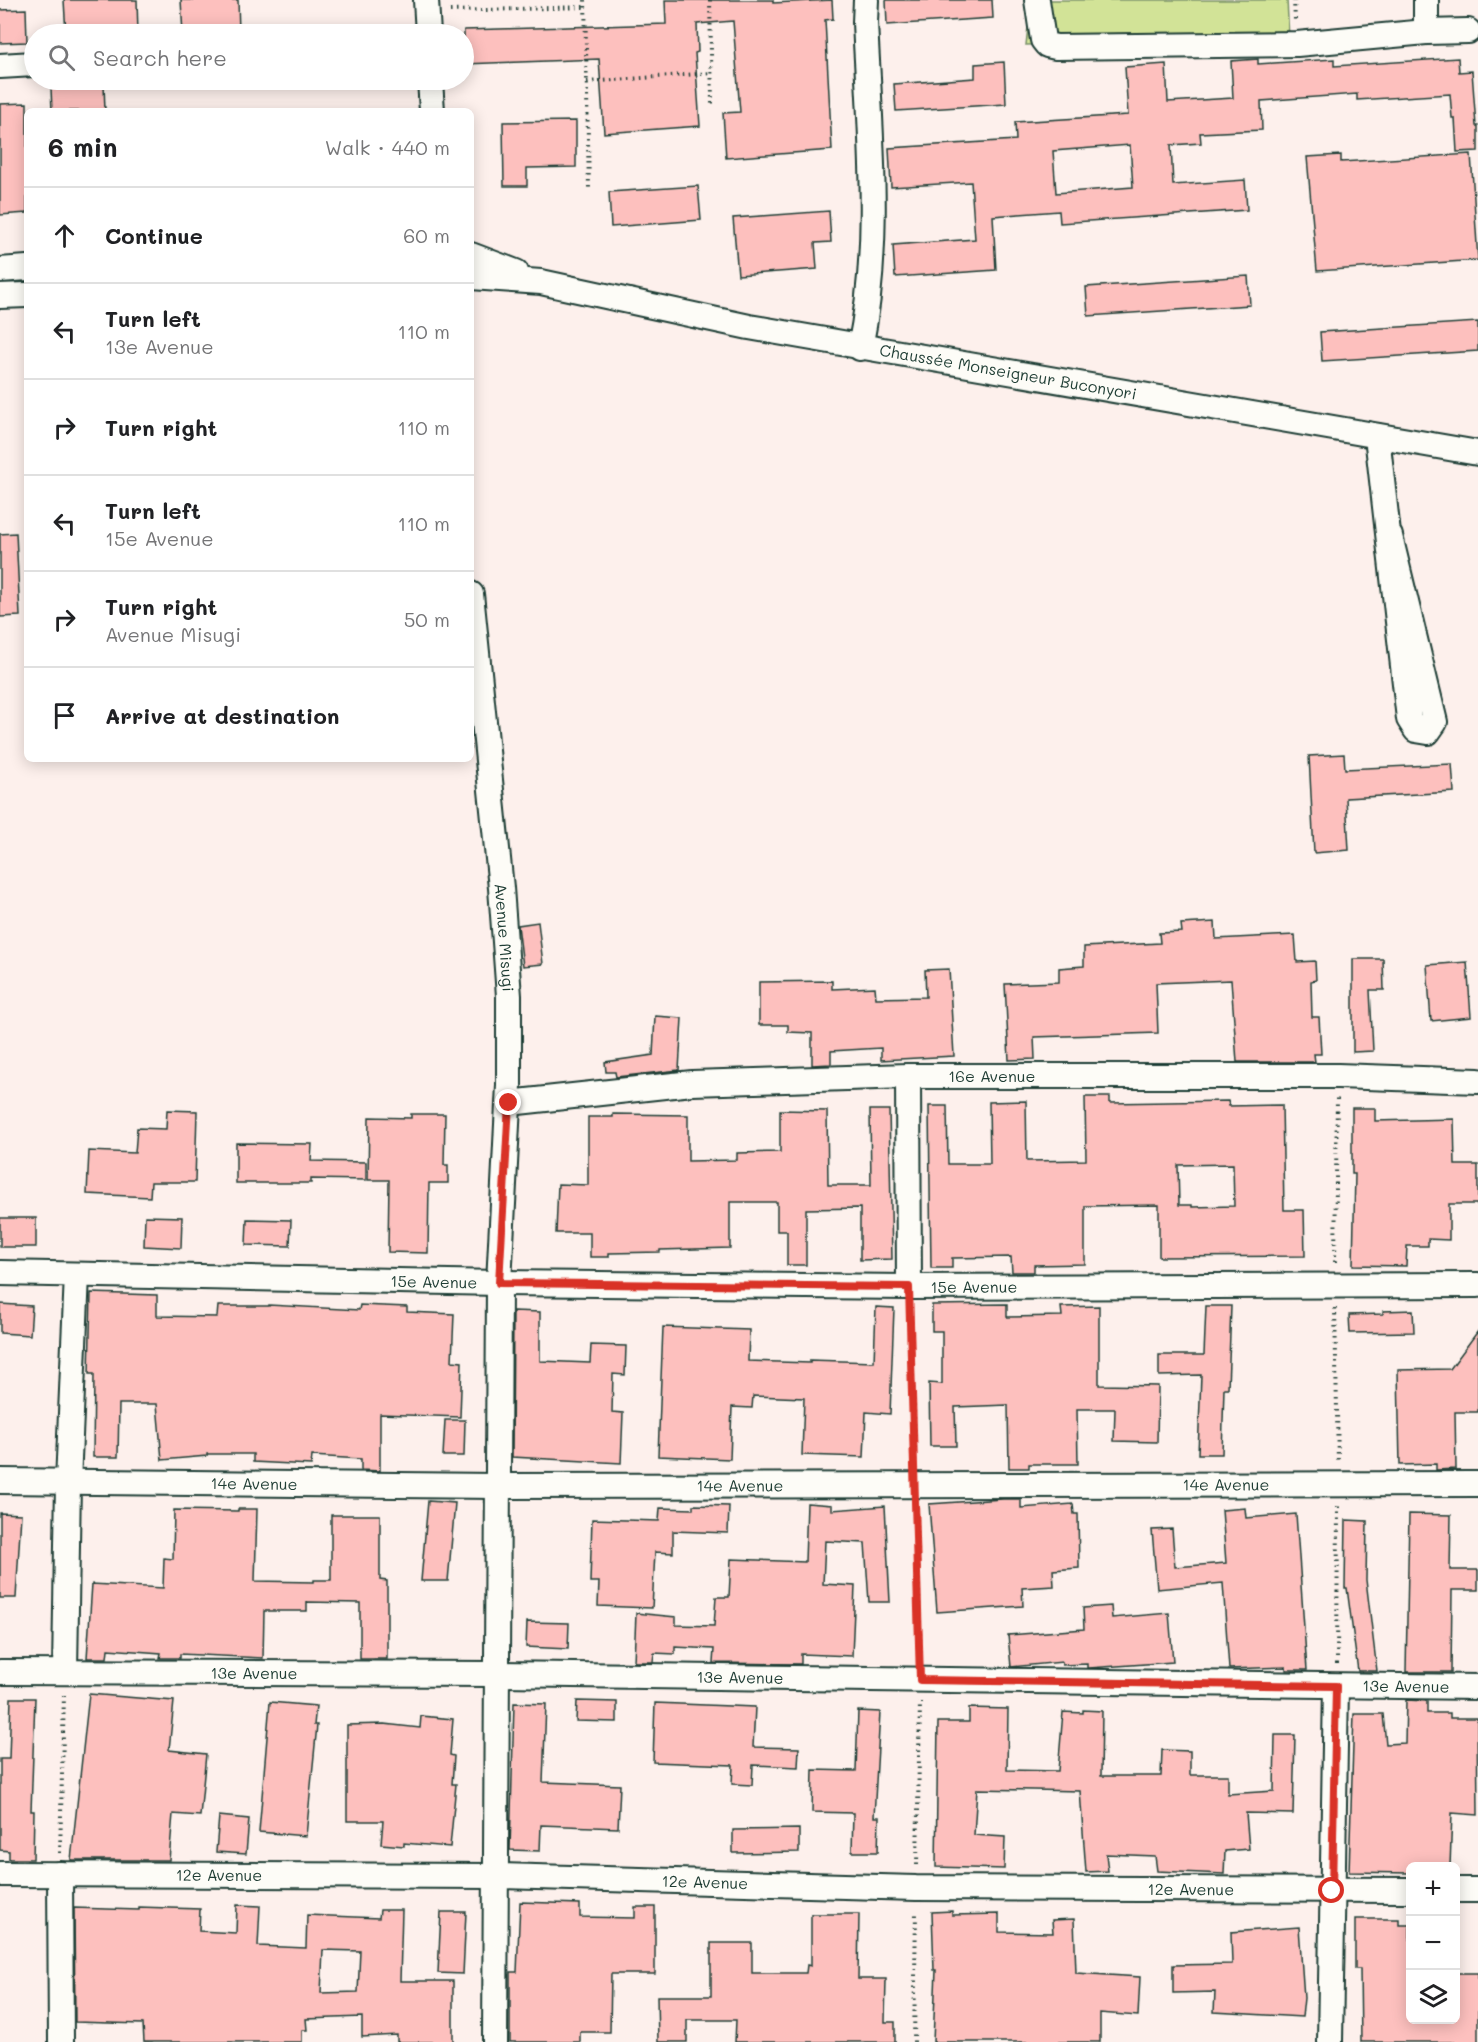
<!DOCTYPE html>
<meta charset="utf-8">
<style>
body{margin:0;font-family:Mali,sans-serif;background:#f6f6f6;color:#202124}
.controls{position:absolute;right:18px;bottom:18px;display:grid;overflow:hidden;border-radius:9px;box-shadow:0 3px 15px #0003}
.controls button{width:54px;height:54px;display:grid;place-items:center;padding:0;border:0;border-bottom:2px solid #e0e0e0;background:#fff;color:#202124;font:30px sans-serif}
.stop{position:absolute;width:18px;height:18px;margin:-14px;border:4px solid #d93025;border-radius:50%;background:#fff}
.stop.end{background:#d93025;border-color:#fff;box-shadow:0 2px 6px #0008}
.list{margin:0;padding:0;list-style:none}
h2{display:flex;justify-content:space-between;align-items:center;height:78px;margin:0;padding:0 24px;font-size:26px}
h2 small{font-size:20px;font-weight:400;color:#757577}
.list li{display:grid;grid-template-columns:39px 1fr auto;gap:18px;align-items:center;box-sizing:border-box;height:96px;padding:0 24px;border-top:2px solid #e0e0e0}
.list b{display:block;font-size:22px;white-space:nowrap}
.list p{margin:0;font-size:20px;white-space:nowrap;color:#757577}
.list em{font-size:20px;font-style:normal;color:#757577}
.icon{flex:none;width:33px;height:33px;fill:none;stroke:currentColor;stroke-width:2;stroke-linecap:round;stroke-linejoin:round}
.map{position:relative;flex:none;width:1478px;height:2042px;overflow:hidden}
.search{position:absolute;background:#fff;box-shadow:0 3px 15px #0003;left:24px;top:24px;width:450px;height:66px;display:flex;align-items:center;gap:15px;box-sizing:border-box;padding:0 21px;border-radius:33px;color:#757577;font-size:22px}
.panel{position:absolute;background:#fff;box-shadow:0 3px 15px #0003;left:24px;top:108px;width:450px;height:654px;border-radius:9px}
.map>svg:first-child{display:block}
.green{fill:#d2e397;stroke:#789066;stroke-width:1.5}
.building{fill:#fdc0be;stroke:#1f3d34;stroke-width:1.5;fill-rule:evenodd}
.lines{fill:none;stroke-linecap:round;stroke-linejoin:round}
.minor-casing{stroke:#1f3d34;stroke-width:28}
.path{stroke:#1f3d34;stroke-width:4;stroke-dasharray:1.5 4.5;stroke-linecap:butt}
.minor{stroke:#fdfcf7;stroke-width:24}
.route{stroke:#d93025;stroke-width:8}
.labels{text-anchor:middle;stroke-width:4.5;stroke-linejoin:round;paint-order:stroke}
.street-label{font-size:16px;fill:#1f3d34;stroke:#fdfcf7}
</style>
<div class="map">
<svg width="1478" height="2042" viewBox="0 0 1478 2042">
<rect width="100%" height="100%" fill="#fdf0ec"/>
<filter id="ink" filterUnits="userSpaceOnUse"><feTurbulence type="fractalNoise" baseFrequency=".0167" numOctaves="2"/><feDisplacementMap in="SourceGraphic" scale="12" xChannelSelector="R" yChannelSelector="G"/><feConvolveMatrix kernelMatrix="1 2 1 2 8 2 1 2 1" color-interpolation-filters="sRGB"/></filter>
<g filter="url(#ink)">
<polygon class="green" points="1031,0 1287,0 1289,38 1026,45"/>
<g class="building">
<polygon points="64,0 137,0 138,34 66,34"/>
<polygon points="181,0 238,0 239,32 183,34"/>
<polygon points="665,0 773,0 773,3 832,0 833,19 825,20 832,150 726,158 723,113 740,112 733,21 697,24 698,52 695,53 700,126 604,133 599,59 464,64 464,30 666,24"/>
<polygon points="886,0 992,0 993,18 887,25"/>
<polygon points="26,9 27,42 0,43 0,10"/>
<path d="M1458,58L1459,72L1472,71L1476,126H1478V151L1457,152L1455,118H1452L1450,94L1357,100V94L1261,101L1262,130L1200,133L1201,143L1171,145L1173,185L1245,180L1247,210L1060,223L1059,211L993,216L996,270L895,277L893,245L975,239L971,182L891,187L889,148L1016,140L1015,122L1128,115L1125,67L1166,64L1168,102L1233,98L1231,61L1258,59V64L1334,59V66ZM1130,145L1133,187L1056,193L1053,151Z"/>
<polygon points="1004,62 1006,104 896,111 894,84 975,78 975,64"/>
<polygon points="104,85 105,111 52,111 51,88"/>
<polygon points="27,103 27,213 0,215 0,104"/>
<polygon points="576,121 576,167 527,168 527,186 504,186 503,122"/>
<polygon points="1471,154 1478,260 1317,271 1307,157 1341,155 1341,162"/>
<polygon points="698,186 701,220 611,227 609,192"/>
<polygon points="829,211 831,242 815,243 817,269 738,275 733,218"/>
<polygon points="1248,276 1250,305 1088,316 1086,287"/>
<polygon points="1478,322 1478,351 1322,361 1320,332"/>
<polygon points="16,533 20,616 0,617 0,534"/>
<polygon points="1344,754 1345,769 1452,764 1454,792 1346,798 1349,850 1314,853 1309,756"/>
<polygon points="538,922 543,964 523,966 518,925"/>
<polygon points="1215,922 1216,939 1295,935 1297,962 1315,961 1316,980 1311,981 1312,1017 1319,1017 1321,1054 1314,1054 1315,1062 1237,1062 1231,980 1156,983 1158,1033 1034,1037 1035,1059 1009,1060 1005,984 1059,982 1059,968 1084,966 1084,947 1160,943 1159,933 1182,932 1181,924"/>
<polygon points="1353,959 1383,959 1384,990 1370,990 1373,1051 1353,1052"/>
<polygon points="1467,962 1471,1017 1431,1021 1427,965"/>
<polygon points="949,969 954,1056 881,1060 881,1048 831,1051 831,1064 812,1065 812,1033 788,1032 788,1025 759,1025 759,982 832,981 832,989 875,987 876,998 926,997 925,970"/>
<polygon points="655,1016 682,1018 679,1070 616,1077 615,1072 606,1072 605,1062 653,1055"/>
<path d="M1085,1097H1110V1103L1228,1101L1229,1106L1282,1105L1284,1210H1304L1305,1256L1159,1257V1205L1085,1206V1264L1034,1265V1272H1012L1011,1257L952,1258V1268H931L929,1106H947L948,1164H990L989,1102L1026,1101L1027,1161L1086,1160ZM1233,1164L1234,1206L1192,1207V1205H1179L1178,1165Z"/>
<polygon points="1352,1108 1375,1108 1375,1121 1454,1119 1455,1165 1478,1165 1478,1204 1449,1204 1449,1240 1428,1239 1428,1246 1407,1246 1406,1266 1353,1265 1355,1174 1352,1174"/>
<polygon points="167,1110 197,1111 195,1182 151,1182 150,1197 87,1194 89,1151 135,1153 137,1128 166,1129"/>
<polygon points="780,1110 827,1111 828,1185 871,1185 870,1110 889,1110 892,1259 860,1260 860,1208 806,1209 806,1265 787,1265 787,1231 777,1231 777,1202 730,1202 730,1248 660,1250 660,1252 609,1253 609,1257 590,1257 590,1233 556,1233 558,1184 588,1185 588,1117 613,1117 613,1114 688,1115 688,1161 737,1160 737,1153 780,1152"/>
<polygon points="411,1114 445,1114 444,1165 448,1165 448,1183 429,1183 428,1253 388,1252 389,1180 368,1180 369,1117 411,1118"/>
<polygon points="236,1143 312,1144 311,1161 366,1162 366,1180 311,1179 311,1183 236,1183"/>
<polygon points="145,1216 182,1217 181,1248 144,1246"/>
<rect x="0" y="1218" width="36" height="29"/>
<polygon points="247,1219 291,1220 290,1246 246,1245"/>
<polygon points="91,1293 157,1295 157,1316 217,1317 218,1306 269,1306 269,1305 359,1310 360,1305 407,1307 407,1312 454,1314 452,1361 462,1362 460,1417 380,1414 380,1471 361,1470 361,1459 312,1456 311,1465 253,1462 253,1454 207,1454 207,1456 162,1460 157,1404 119,1404 118,1457 93,1457 94,1374 89,1374"/>
<polygon points="0,1304 32,1306 30,1335 0,1333"/>
<polygon points="1007,1304 1007,1317 1062,1316 1061,1307 1099,1306 1099,1385 1158,1386 1157,1442 1114,1441 1115,1409 1077,1409 1078,1464 1029,1464 1029,1468 1009,1468 1008,1405 955,1407 956,1446 930,1446 929,1383 942,1384 942,1331 932,1331 932,1305"/>
<polygon points="1206,1306 1231,1306 1228,1388 1224,1388 1222,1454 1198,1454 1201,1375 1159,1376 1159,1355 1204,1355"/>
<polygon points="876,1307 894,1308 890,1414 866,1412 864,1457 802,1455 804,1398 753,1396 752,1408 732,1407 730,1459 658,1456 663,1327 749,1330 748,1361 810,1363 810,1360 874,1362"/>
<polygon points="1413,1310 1414,1332 1350,1333 1349,1315 1383,1314 1383,1311"/>
<polygon points="513,1311 540,1312 540,1361 590,1363 591,1345 626,1346 625,1375 613,1374 612,1412 623,1413 621,1463 512,1457"/>
<polygon points="1478,1331 1478,1412 1455,1412 1456,1469 1436,1470 1436,1464 1400,1465 1398,1370 1450,1369"/>
<polygon points="445,1420 465,1420 464,1456 443,1456"/>
<polygon points="1003,1499 1021,1499 1021,1508 1073,1504 1074,1514 1078,1514 1079,1568 1053,1570 1054,1586 1022,1588 1023,1606 937,1612 929,1504"/>
<polygon points="428,1501 455,1503 448,1581 421,1581"/>
<polygon points="807,1503 832,1505 832,1510 885,1506 890,1602 869,1602 865,1543 825,1541 823,1584 855,1586 852,1656 801,1654 801,1664 713,1663 714,1649 675,1647 675,1654 654,1653 653,1662 634,1662 636,1613 676,1617 676,1625 714,1626 716,1597 729,1597 731,1559 805,1562"/>
<polygon points="693,1505 729,1506 728,1533 673,1531 673,1553 655,1552 652,1608 598,1606 599,1582 590,1582 592,1519 659,1521 660,1508 693,1509"/>
<polygon points="1245,1508 1246,1518 1296,1514 1307,1670 1286,1670 1286,1667 1229,1669 1223,1583 1157,1589 1152,1530 1172,1529 1175,1567 1226,1563 1222,1510"/>
<polygon points="238,1509 257,1509 255,1581 314,1582 314,1580 331,1580 331,1515 380,1515 380,1580 387,1581 387,1659 360,1659 360,1603 307,1602 307,1611 264,1611 263,1658 180,1654 180,1658 160,1658 161,1653 108,1649 107,1658 87,1658 92,1584 163,1588 164,1558 173,1559 174,1510 238,1511"/>
<polygon points="0,1513 21,1514 16,1598 0,1598"/>
<polygon points="1409,1514 1451,1515 1450,1570 1478,1570 1478,1590 1452,1590 1451,1672 1406,1672"/>
<polygon points="1346,1520 1367,1521 1366,1580 1377,1671 1358,1671 1347,1588 1345,1588"/>
<polygon points="1111,1606 1112,1618 1169,1613 1173,1662 1089,1668 1087,1668 1087,1664 1062,1665 1062,1662 1011,1667 1008,1635 1084,1629 1083,1608"/>
<polygon points="527,1622 569,1623 568,1649 526,1647"/>
<polygon points="89,1694 174,1701 169,1750 206,1754 200,1816 173,1814 169,1860 71,1860"/>
<polygon points="11,1698 35,1698 31,1811 34,1811 33,1859 9,1859 9,1851 0,1850 0,1759 9,1759"/>
<polygon points="1406,1700 1427,1701 1427,1713 1450,1713 1450,1718 1477,1718 1478,1815 1452,1813 1450,1866 1410,1866 1410,1873 1349,1872 1354,1714 1383,1714 1386,1744 1405,1743"/>
<polygon points="577,1701 617,1702 617,1722 576,1721"/>
<polygon points="270,1702 316,1706 314,1725 317,1725 306,1836 259,1832"/>
<polygon points="514,1703 546,1704 543,1782 620,1785 618,1828 541,1825 540,1851 510,1850"/>
<polygon points="655,1703 755,1707 753,1747 799,1748 798,1767 753,1765 752,1785 732,1784 733,1765 653,1762"/>
<polygon points="969,1708 1008,1709 1007,1770 1058,1771 1063,1712 1083,1713 1083,1710 1102,1711 1101,1776 1161,1776 1162,1750 1190,1751 1190,1775 1228,1775 1228,1794 1274,1791 1275,1735 1295,1735 1293,1814 1246,1813 1249,1849 1225,1851 1224,1874 1157,1871 1155,1856 1106,1854 1108,1871 1086,1872 1080,1791 977,1789 974,1835 1005,1837 1004,1869 936,1867 938,1722 969,1722"/>
<polygon points="858,1711 880,1712 874,1817 879,1817 878,1852 852,1852 853,1813 812,1812 813,1770 856,1771"/>
<polygon points="421,1716 453,1719 450,1755 454,1756 452,1784 456,1784 450,1847 404,1843 404,1846 381,1844 383,1821 347,1821 347,1725 384,1724 420,1728"/>
<polygon points="219,1816 249,1819 246,1854 216,1852"/>
<polygon points="799,1829 799,1852 733,1853 733,1830"/>
<polygon points="520,1902 580,1904 580,1917 635,1918 635,1907 655,1907 655,1974 611,1974 610,2032 580,2032 580,2042 510,2042 510,1972 517,1972"/>
<path d="M237,1905L260,1906L258,1946L306,1948L307,1915L379,1918L380,1910H402L400,1981H453V2042H397V2035L362,2037V2017L306,2019L307,2030H302V2042H144L143,2024L75,2022L74,1908L139,1910V1907L200,1909L199,1931L236,1933ZM323,1950L360,1951L358,1992L321,1993Z"/>
<polygon points="952,1911 952,1915 999,1914 999,1932 1053,1933 1052,1920 1074,1919 1076,1973 1140,1977 1138,2016 1100,2013 1100,2042 933,2042 936,1970 934,1970 932,1912"/>
<polygon points="441,1912 466,1912 463,1974 438,1973"/>
<polygon points="811,1914 859,1914 858,1979 886,1979 885,2022 895,2022 895,2042 735,2042 736,2020 687,2020 687,2042 658,2042 657,1996 711,1996 711,1943 752,1943 752,1973 806,1973 807,1965 811,1966"/>
<polygon points="1355,1919 1399,1919 1399,1925 1410,1925 1410,2019 1455,2019 1455,1973 1478,1973 1478,2042 1361,2042 1360,1969 1355,1969"/>
<polygon points="1299,1927 1304,1998 1302,2017 1214,2012 1215,1992 1173,1993 1173,1965 1232,1964 1231,1932"/>
</g>
<g class="lines">
<defs>
<g id="minor">
<polyline points="426,0 428,34"/>
<polyline points="1037,0 1043,40 1047,45 1056,47 1297,44 1426,32 1468,31"/>
<polyline points="1426,0 1426,32"/>
<polyline points="0,66 34,64"/>
<polyline points="430,80 432,111"/>
<polyline points="471,255 516,272"/>
<polyline points="0,270 27,268"/>
<path id="s1" d="M471,277L541,282L749,327L1478,453"/>
<polyline points="0,296 27,295"/>
<path d="M860,348C882,241 870,130 865,22L866,0"/>
<polyline points="1377,436 1409,719 1416,730 1428,732 1435,722 1390,536"/>
<path id="s2" d="M471,594L501,888L509,996V1085L499,1283L495,2042"/>
<polyline points="908,1076 909,1287"/>
<path id="s3" d="M509,1103L692,1083L908,1076H1338L1478,1081"/>
<path id="s4" d="M0,1273L499,1283L909,1287L1478,1285"/>
<path id="s5" d="M0,1481L497,1486L1478,1484"/>
<polyline points="65,1671 68,1482 77,1275"/>
<path id="s6" d="M0,1672L495,1674L1478,1687"/>
<path id="s7" d="M0,1874L497,1876L916,1888L1410,1890"/>
<polyline points="60,1874 61,2042"/>
<polyline points="1456,1890 1478,1890"/>
<polyline points="1330,2042 1336,1686"/>
</g>
</defs>
<use href="#minor" class="minor-casing"/>
<g class="path">
<polyline points="585,0 589,188"/>
<polyline points="710,0 712,105"/>
<polyline points="1294,0 1295,20"/>
<polyline points="450,11 585,7"/>
<polyline points="587,82 712,73"/>
<polyline points="1335,1262 1337,1098"/>
<polyline points="1335,1308 1338,1463"/>
<polyline points="910,1309 915,1464"/>
<polyline points="916,1507 920,1655"/>
<polyline points="1337,1664 1338,1506"/>
<polyline points="60,1853 64,1695"/>
<polyline points="917,1865 920,1702"/>
<polyline points="914,2042 916,1912"/>
</g>
<use href="#minor" class="minor"/>
</g>
</g>
<g class="lines" filter="url(#ink)">
<polyline class="route" points="509,1103 499,1283 909,1287 920,1680 1336,1686 1332,1891"/>
</g>
<g class="labels">
<g class="street-label">
<text dy="6" stroke="none"><textPath href="#s1" startOffset="546">Chaussée Monseigneur Buconyori</textPath></text>
<text dy="6" stroke="none"><textPath href="#s2" startOffset="345">Avenue Misugi</textPath></text>
<text dy="6" stroke="none"><textPath href="#s3" startOffset="484">16e Avenue</textPath></text>
<text dy="6" stroke="none"><textPath href="#s4" startOffset="434">15e Avenue</textPath></text>
<text dy="6" stroke="none"><textPath href="#s4" startOffset="974">15e Avenue</textPath></text>
<text dy="6" stroke="none"><textPath href="#s5" startOffset="254">14e Avenue</textPath></text>
<text dy="6" stroke="none"><textPath href="#s5" startOffset="1226">14e Avenue</textPath></text>
<text dy="6" stroke="none"><textPath href="#s5" startOffset="740">14e Avenue</textPath></text>
<text dy="6" stroke="none"><textPath href="#s6" startOffset="254">13e Avenue</textPath></text>
<text dy="6" stroke="none"><textPath href="#s6" startOffset="740">13e Avenue</textPath></text>
<text dy="6" stroke="none"><textPath href="#s6" startOffset="1406">13e Avenue</textPath></text>
<text dy="6" stroke="none"><textPath href="#s7" startOffset="219">12e Avenue</textPath></text>
<text dy="6" stroke="none"><textPath href="#s7" startOffset="705">12e Avenue</textPath></text>
<text dy="6" stroke="none"><textPath href="#s7" startOffset="1191">12e Avenue</textPath></text>
</g>
</g>
</svg>
<div class="controls">
<button>+</button>
<button>−</button>
<button><svg class="icon" aria-label="layers" viewBox="0 0 24 24"><path d="M12 4l9 5-9 5-9-5zM3 14l9 5 9-5"/></svg></button>
</div>
<div class="stop" style="left:1332px;top:1891px"></div>
<div class="stop end" style="left:509px;top:1103px"></div>
<div class="search"><svg class="icon" aria-label="search" viewBox="0 0 24 24"><circle cx="10" cy="10" r="6"/><path d="M15 15l6 6"/></svg>Search here</div>
<section class="panel">
<h2>6 min<small>Walk · 440 m</small></h2>
<ul class="list">
<li><svg class="icon" aria-label="ahead" viewBox="0 0 24 24"><path d="M12 20V5M6 11l6-6 6 6"/></svg><div><b>Continue</b></div><em>60 m</em></li>
<li><svg class="icon" aria-label="left" viewBox="0 0 24 24"><path d="M17 20v-9H6M10 6l-5 5 5 5"/></svg><div><b>Turn left</b><p>13e Avenue</p></div><em>110 m</em></li>
<li><svg class="icon" aria-label="right" viewBox="0 0 24 24"><path d="M7 20v-9h11M14 6l5 5-5 5"/></svg><div><b>Turn right</b></div><em>110 m</em></li>
<li><svg class="icon" aria-label="left" viewBox="0 0 24 24"><path d="M17 20v-9H6M10 6l-5 5 5 5"/></svg><div><b>Turn left</b><p>15e Avenue</p></div><em>110 m</em></li>
<li><svg class="icon" aria-label="right" viewBox="0 0 24 24"><path d="M7 20v-9h11M14 6l5 5-5 5"/></svg><div><b>Turn right</b><p>Avenue Misugi</p></div><em>50 m</em></li>
<li><svg class="icon" aria-label="arrive" viewBox="0 0 24 24"><path d="M6 21V4h12l-3 4 3 4H6"/></svg><div><b>Arrive at destination</b></div></li>
</ul>
</section>
</div>
